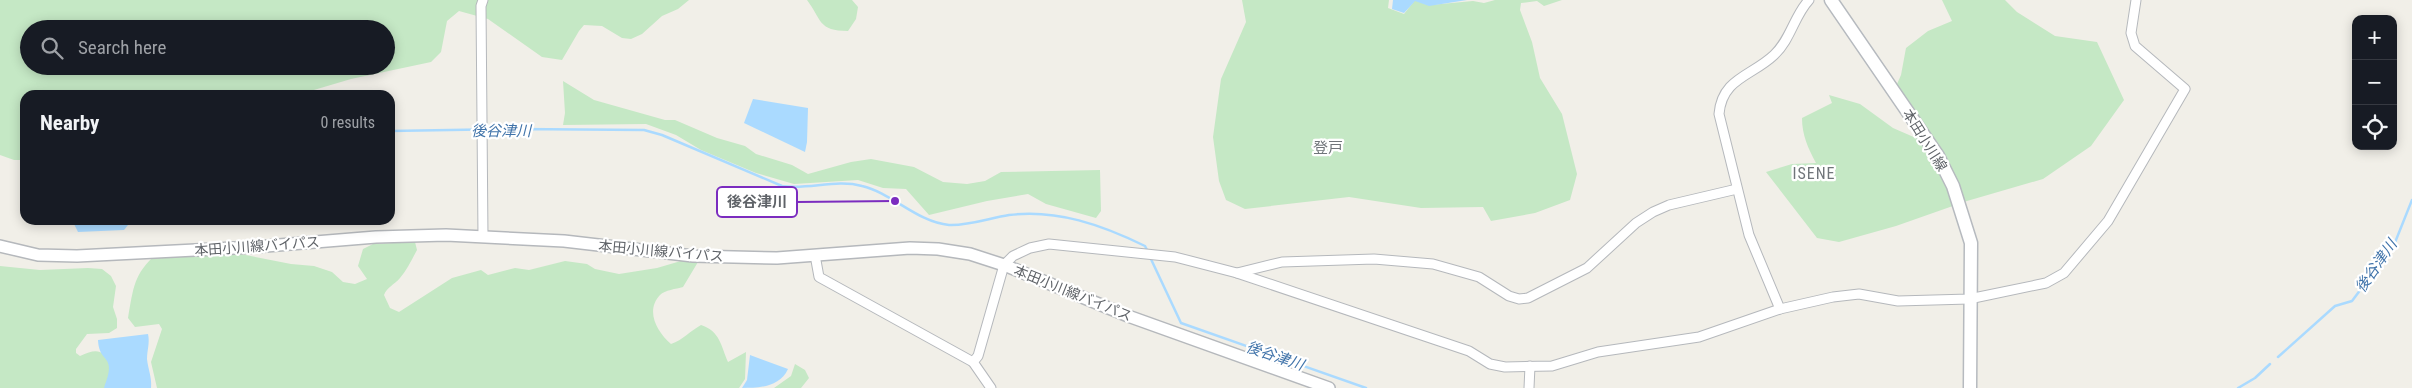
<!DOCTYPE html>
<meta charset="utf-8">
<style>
body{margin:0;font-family:"Roboto Condensed","Noto Sans JP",sans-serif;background:#20242c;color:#f1f3f6}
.controls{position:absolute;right:15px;top:15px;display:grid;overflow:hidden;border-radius:10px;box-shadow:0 2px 12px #0003}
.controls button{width:45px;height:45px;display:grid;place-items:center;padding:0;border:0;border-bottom:1px solid #363941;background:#171b24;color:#f1f3f6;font:25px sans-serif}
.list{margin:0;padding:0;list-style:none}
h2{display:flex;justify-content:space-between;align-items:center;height:65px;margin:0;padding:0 20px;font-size:21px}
h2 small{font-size:16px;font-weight:400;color:#9ea1a6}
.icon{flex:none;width:28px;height:28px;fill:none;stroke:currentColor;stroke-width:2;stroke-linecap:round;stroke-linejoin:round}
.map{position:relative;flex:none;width:2412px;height:388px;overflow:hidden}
.search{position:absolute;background:#171b24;box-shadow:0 2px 12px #0003;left:20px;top:20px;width:375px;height:55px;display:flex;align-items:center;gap:12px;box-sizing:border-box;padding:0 18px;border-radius:28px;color:#9ea1a6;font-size:19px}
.panel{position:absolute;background:#171b24;box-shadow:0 2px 12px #0003;left:20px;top:90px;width:375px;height:135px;border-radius:15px}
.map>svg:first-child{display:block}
.green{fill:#c5e8c5;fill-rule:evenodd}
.water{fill:#aadaff}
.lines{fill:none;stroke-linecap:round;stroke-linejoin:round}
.stream{stroke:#aadaff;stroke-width:2.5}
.minor-casing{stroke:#b5b8bc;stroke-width:11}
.tertiary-casing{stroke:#b5b8bc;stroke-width:14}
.secondary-casing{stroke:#b6babf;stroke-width:15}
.minor{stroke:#fff;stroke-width:9}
.tertiary{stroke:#fff;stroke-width:11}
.secondary{stroke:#fff;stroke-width:12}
.labels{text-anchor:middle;stroke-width:4.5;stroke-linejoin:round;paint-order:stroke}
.street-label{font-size:14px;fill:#5f6368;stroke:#fff}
.water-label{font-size:15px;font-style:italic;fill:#4174aa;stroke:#fff}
.neighbourhood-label{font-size:15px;fill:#70757a;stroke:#fff}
.quarter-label{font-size:16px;letter-spacing:1px;fill:#70757a;stroke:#fff}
.leader{fill:none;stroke:#7b2cbf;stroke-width:2}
.callout-dot{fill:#7b2cbf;stroke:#fff;stroke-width:2}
.callout{fill:#fff;stroke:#7b2cbf;stroke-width:2}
.callout-label{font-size:15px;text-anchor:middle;font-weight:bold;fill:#5f6368}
</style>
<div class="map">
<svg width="2412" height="388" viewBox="0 0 2412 388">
<rect width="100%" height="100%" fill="#f1efe8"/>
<g class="green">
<path d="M0,0H689L678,9L662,16L642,34L631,39L622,38L602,26L584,25L579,31L562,60L542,57L488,19L459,11L447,21L441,52L431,62L351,79L297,95H25V160H14L0,155ZM29,29H386V66H29Z"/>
<path d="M807,0H852L858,7L856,19L848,31C818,31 822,20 807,0Z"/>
<polygon points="1242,0 1389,0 1388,8 1404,14 1415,0 1430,5 1473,1 1484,3 1495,0 1562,0 1544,6 1537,1 1521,3 1520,10 1532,42 1540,78 1562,114 1577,174 1570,200 1535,213 1491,221 1483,207 1421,208 1349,197 1245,209 1226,200 1219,181 1213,137 1221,79 1246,22"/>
<path d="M1942,0H2005L2017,12L2055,36L2097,42L2124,100L2091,146L2043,179L1967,201L1896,226L1839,242L1817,238L1766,172L1792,164L1816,163C1808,148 1802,135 1802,118L1832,103L1829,95L1860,104L1893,128L1916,138L1925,127L1897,84L1901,75L1906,48L1928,31L1952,21Z"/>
<polygon points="563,81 594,100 665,120 675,120 717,138 745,146 756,154 792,165 808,174 851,162 871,159 914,167 943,182 967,184 985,181 1001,172 1100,170 1101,211 1096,218 1046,204 1028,194 987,201 929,215 906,189 883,188 858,180 794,184 756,173 701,150 676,135 646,124 563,125 565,113"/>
<path d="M415,242L417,250C412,259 407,270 400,278C394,285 387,287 384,295L390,308L399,312L452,278L481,270L488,275L515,268L529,270L565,261L587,264L595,269L619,274L657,268L691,258L698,262L683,287C676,289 665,290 660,295C645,311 657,332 671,344C683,340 690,331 701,325C720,331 721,346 728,362L746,352L745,379L739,388H157L151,362L162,329L159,324L135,327L128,318C134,284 134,271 164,248L230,252L291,264L314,266L332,272L343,282L355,284L367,279L358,266L363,249L373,244Z"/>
<path d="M0,266L40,270L88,268L102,269L111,276L116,286L113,307L117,319V328L109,333L87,334L76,349V353L80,356C99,347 103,351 114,367L111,388H0Z"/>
<polygon points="795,364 805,370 809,378 801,388 774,388 791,376"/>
</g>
<g class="water">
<polygon points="1393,0 1467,0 1429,6 1415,1 1404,13 1392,9"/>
<polygon points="753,99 808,108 807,142 805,152 744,123"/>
<polygon points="72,220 132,220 124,230 78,232"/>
<path d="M148,334C150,343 147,350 147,359C148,369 152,377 151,388H104C118,353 99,365 98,340Z"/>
<path d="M750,355L788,369C780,387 759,388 742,388L747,380Z"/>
</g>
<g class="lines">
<g class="stream">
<path d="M390,131L516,129L644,130L662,135L782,186C808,190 836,179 862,186C892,193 917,222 949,225C968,226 990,218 1009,215C1057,209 1102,225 1145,246L1148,252"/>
<polyline points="1150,257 1181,323 1366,388"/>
<polyline points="2278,357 2335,306 2352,301 2394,245 2412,200"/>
<polyline points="2238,388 2255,378 2270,364"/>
</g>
<defs>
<g id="minor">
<polyline points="483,0 481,6 483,237"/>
<polyline points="815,255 819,277 973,362 991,388"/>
<polyline points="1237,273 1469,351 1490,364 1505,367 1552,366 1598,352 1699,337 1780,309 1833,297 1859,294 1898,301 1969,299 2046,283 2064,273 2108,221 2185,89 2135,46 2131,33 2136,0"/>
<path d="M1780,309L1749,235L1719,114C1722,78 1752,76 1774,55C1791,39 1794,16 1809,0"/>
<polyline points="973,362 978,356 1004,265 1013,256 1030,248 1049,244 1175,257 1237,273 1282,262 1374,259 1433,264 1479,277 1509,296 1519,299 1528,298 1587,268 1636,223 1653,212 1669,205 1737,189"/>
<polyline points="1529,388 1530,366"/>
</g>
<polyline id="tertiary" points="0,246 38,255 77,256 254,247 376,237 446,235 564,241 693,256 777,258 910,248 938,249 970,254 1004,265 1128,316 1329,388"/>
<polyline id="secondary" points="1831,0 1938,156 1953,186 1971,243 1970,388"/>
</defs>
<use href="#minor" class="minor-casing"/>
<use href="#tertiary" class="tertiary-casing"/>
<use href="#secondary" class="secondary-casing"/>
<use href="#minor" class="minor"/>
<use href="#tertiary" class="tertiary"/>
<use href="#secondary" class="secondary"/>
</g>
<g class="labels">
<g class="street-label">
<text transform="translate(1925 140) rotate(58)" y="5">本田小川線</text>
<text transform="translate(257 246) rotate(-4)" y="5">本田小川線バイパス</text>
<text transform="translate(661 251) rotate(5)" y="5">本田小川線バイパス</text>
<text transform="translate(1073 293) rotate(22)" y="5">本田小川線バイパス</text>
</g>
<g class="water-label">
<text x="501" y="136">後谷津川</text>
<text transform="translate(2376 266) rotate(-55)" y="5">後谷津川</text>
<text transform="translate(1275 356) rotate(19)" y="5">後谷津川</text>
</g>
<g class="neighbourhood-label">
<text x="1328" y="153">登戸</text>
</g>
<g class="quarter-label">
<text x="1814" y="179">ISENE</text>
</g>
</g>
<path class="leader" d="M895 201L797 202"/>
<circle class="callout-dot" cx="895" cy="201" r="5"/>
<rect class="callout" x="717" y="187" width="80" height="30" rx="5"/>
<g class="callout-label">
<text x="757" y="207">後谷津川</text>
</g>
</svg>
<div class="controls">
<button>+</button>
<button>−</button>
<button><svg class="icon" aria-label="locate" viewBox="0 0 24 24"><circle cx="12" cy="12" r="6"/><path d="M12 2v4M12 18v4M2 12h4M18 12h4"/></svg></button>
</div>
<div class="search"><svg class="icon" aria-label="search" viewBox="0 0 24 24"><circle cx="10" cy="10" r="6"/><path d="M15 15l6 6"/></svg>Search here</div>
<section class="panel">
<h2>Nearby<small>0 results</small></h2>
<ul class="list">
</ul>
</section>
</div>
